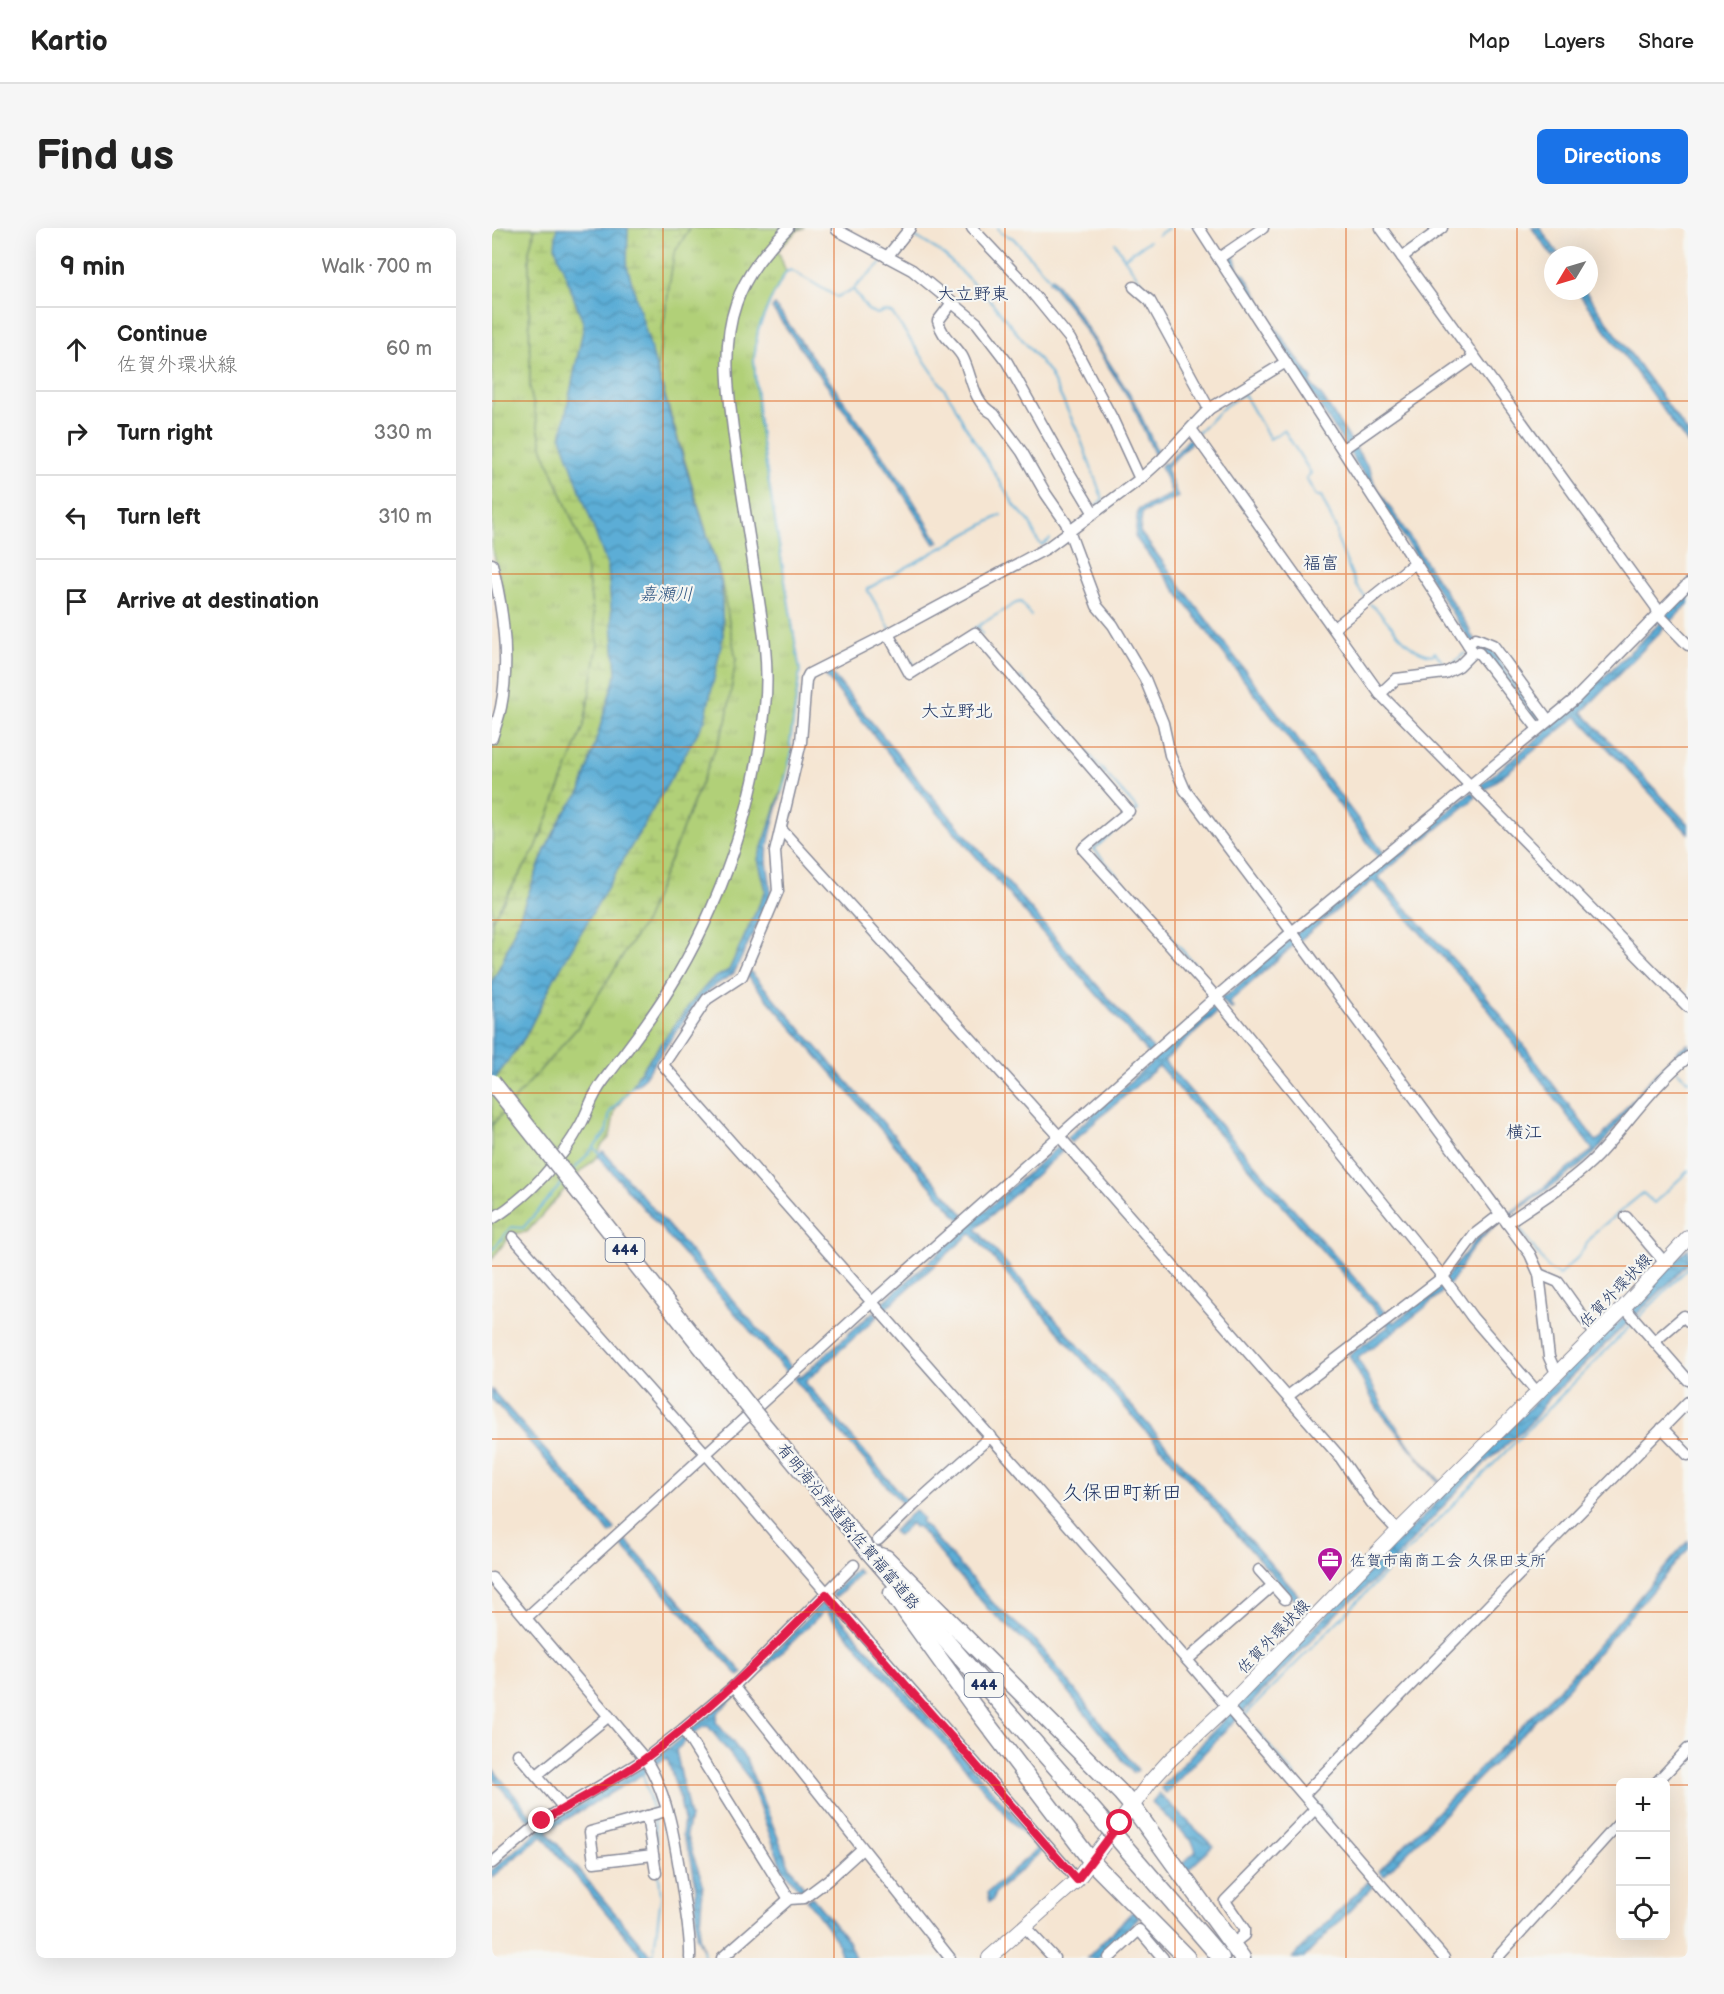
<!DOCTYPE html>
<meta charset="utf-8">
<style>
body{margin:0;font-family:"Balsamiq Sans","Klee One",sans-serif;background:#f6f6f6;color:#222}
.controls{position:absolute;right:18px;bottom:18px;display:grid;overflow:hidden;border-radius:9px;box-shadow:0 6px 24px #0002}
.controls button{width:54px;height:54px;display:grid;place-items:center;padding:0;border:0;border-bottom:2px solid #e0e0e0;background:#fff;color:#222;font:30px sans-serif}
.compass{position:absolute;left:1052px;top:18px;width:54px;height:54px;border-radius:50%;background:#fff;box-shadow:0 6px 24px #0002;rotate:232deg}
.stop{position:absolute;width:18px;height:18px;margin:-14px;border:4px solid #e11d48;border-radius:50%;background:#fff}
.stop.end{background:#e11d48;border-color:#fff;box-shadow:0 2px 6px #0008}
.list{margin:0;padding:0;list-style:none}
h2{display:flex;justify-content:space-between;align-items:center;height:78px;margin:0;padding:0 24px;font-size:26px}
h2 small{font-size:20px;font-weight:400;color:#767676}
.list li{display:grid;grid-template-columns:39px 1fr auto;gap:18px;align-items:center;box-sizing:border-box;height:84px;padding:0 24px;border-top:2px solid #e0e0e0}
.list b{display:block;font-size:22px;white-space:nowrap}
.list p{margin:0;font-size:20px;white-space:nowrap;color:#767676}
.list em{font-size:20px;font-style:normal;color:#767676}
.icon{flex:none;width:33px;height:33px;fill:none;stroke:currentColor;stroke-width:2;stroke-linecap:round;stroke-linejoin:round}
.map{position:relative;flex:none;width:1196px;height:1730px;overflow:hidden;border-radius:9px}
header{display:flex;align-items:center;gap:36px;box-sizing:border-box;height:84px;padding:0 30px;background:#fff;border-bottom:2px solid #e0e0e0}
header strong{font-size:28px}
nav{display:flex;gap:33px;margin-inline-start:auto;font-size:21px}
.intro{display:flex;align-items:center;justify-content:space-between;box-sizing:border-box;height:144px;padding:0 36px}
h1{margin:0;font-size:42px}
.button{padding:15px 27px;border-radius:9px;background:#1a73e8;color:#fff;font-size:21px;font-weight:700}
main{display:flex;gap:36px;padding:0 36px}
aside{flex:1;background:#fff;border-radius:9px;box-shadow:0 6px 24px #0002}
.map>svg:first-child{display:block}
.grass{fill:url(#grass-tufts);stroke:#66806b;stroke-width:1.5}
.wetland{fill:url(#wetland-marsh);stroke:#66806b;stroke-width:1.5}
.water{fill:url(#water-waves);stroke:#3b6e9a;stroke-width:1.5}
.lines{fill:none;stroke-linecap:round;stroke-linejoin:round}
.stream{stroke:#5badd6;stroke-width:2}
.minor-casing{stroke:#888a98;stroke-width:13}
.major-casing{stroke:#888a98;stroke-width:16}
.highway-casing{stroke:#888a98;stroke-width:19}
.minor{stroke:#fff;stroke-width:10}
.major{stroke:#fff;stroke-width:14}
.highway{stroke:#fff;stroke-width:16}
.highway-bridge-casing{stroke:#888a98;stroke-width:19;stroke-linecap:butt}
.highway-bridge{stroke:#fff;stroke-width:16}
.route{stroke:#e11d48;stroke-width:8}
.grid{fill:none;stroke:#de5710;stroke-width:1.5;stroke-opacity:0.55}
.labels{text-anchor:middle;stroke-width:4.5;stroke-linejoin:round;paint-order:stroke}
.shield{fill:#f6f6f2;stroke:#5d6b8a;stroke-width:1.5}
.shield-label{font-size:15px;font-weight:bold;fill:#1b2f5e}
.street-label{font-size:16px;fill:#1b2f5e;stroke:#f6f6f2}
.poi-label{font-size:16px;fill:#1b2f5e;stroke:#f6f6f2;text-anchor:start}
.neighbourhood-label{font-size:18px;fill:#1b2f5e;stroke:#f6f6f2}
.water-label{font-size:18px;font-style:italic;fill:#2e5582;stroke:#f6f6f2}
.quarter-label{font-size:20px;fill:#1b2f5e;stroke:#f6f6f2}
</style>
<header>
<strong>Kartio</strong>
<nav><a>Map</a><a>Layers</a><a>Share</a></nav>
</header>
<div class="intro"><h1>Find us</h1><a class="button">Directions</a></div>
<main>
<aside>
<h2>9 min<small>Walk · 700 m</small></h2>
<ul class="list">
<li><svg class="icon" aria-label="ahead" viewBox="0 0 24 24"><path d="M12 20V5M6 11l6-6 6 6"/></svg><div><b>Continue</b><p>佐賀外環状線</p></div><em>60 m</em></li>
<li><svg class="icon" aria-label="right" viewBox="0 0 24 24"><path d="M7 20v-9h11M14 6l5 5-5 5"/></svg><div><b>Turn right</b></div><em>330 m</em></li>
<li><svg class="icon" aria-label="left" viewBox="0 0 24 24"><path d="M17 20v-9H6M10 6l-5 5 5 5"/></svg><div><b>Turn left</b></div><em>310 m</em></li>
<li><svg class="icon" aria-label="arrive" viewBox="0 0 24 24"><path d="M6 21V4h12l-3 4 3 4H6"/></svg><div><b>Arrive at destination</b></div></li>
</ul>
</aside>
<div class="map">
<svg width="1196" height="1730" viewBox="0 0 1196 1730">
<defs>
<pattern id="grass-tufts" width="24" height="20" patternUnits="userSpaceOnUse" patternTransform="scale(1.5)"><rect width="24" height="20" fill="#b1d078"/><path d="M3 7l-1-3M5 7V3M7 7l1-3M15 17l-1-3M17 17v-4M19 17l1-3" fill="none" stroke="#98b36a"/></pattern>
<pattern id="wetland-marsh" width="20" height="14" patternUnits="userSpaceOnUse" patternTransform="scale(1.5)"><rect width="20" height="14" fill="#b1d078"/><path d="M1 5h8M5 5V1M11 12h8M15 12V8" fill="none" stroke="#98b36a"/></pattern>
<pattern id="water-waves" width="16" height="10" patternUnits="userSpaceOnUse" patternTransform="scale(1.5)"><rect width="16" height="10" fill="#5badd6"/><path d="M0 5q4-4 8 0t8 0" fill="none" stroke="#4a8db1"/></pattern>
</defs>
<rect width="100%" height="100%" fill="#f6f6f2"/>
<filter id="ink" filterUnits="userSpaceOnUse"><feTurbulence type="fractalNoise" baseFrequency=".0167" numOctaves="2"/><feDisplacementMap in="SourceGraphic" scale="12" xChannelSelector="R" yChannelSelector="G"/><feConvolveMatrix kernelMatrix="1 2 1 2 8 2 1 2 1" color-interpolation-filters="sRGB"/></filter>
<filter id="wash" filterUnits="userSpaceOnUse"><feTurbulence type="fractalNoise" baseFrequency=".008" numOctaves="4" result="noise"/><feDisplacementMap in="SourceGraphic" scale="24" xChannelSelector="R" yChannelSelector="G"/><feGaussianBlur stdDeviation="1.35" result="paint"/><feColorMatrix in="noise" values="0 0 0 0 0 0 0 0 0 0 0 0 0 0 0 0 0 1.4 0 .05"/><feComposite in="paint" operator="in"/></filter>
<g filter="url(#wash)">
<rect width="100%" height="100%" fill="#f5e5d2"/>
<g class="grass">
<polygon points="0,0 43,0 37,23 38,161 51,221 91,318 106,417 92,498 44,620 0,692 0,521 13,481 18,437 12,367 0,319"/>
<polygon points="198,0 312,0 306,2 286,22 294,44 278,73 266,102 262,132 267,196 308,443 298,515 300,524 290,562 266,631 274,662 237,742 219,752 199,775 146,847 140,859 123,881 118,909 109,918 106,928 88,944 35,1004 19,1006 0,1031 0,897 85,800 153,693 234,494 244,431 229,352 165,141 182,25"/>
</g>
<g class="wetland">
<polygon points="43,0 74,0 164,263 112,542 71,587 53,622 11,732 0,755 0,692 44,620 92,498 106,417 91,318 51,221 38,161 37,23"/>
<polygon points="120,0 198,0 182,25 165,141 184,208"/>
<polygon points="229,352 244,431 234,494 153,693 85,800 0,897 0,855 33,809 231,409"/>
</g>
<g class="water">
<polygon points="65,0 136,0 135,38 184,208 229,352 231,409 213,492 63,749 33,809 0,855 0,755 11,732 53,622 71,587 89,563 124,445 116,340 69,209 92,97 63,19"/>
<polygon points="1040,0 1048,0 1067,27 1061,27 1061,29"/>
<polygon points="741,25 746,41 753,47 778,88 779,94 820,151 819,156 831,170 878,242 882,255 977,400 978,406 985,413 999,421 1050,492 1046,495 993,424 977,411 734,31"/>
<polygon points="560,50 582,80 642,173 667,227 664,230 640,175 580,82 557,53"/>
<polygon points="1085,63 1093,63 1196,205 1196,216"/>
<polygon points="283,77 409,253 447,314 443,316 405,256 280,80"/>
<path d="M699,209L702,212L674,240L686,269L650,285L648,304L897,632L980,564L984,569L886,649L992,765L1104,913L1109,910L1152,858L1189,820L1196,816V822L1147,869L1103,925L1089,937L997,1003C989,1011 982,1018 976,1027C969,1038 965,1048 956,1058C930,1085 896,1107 866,1130L893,1182L923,1225L948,1253L947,1255L885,1180L857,1127L897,1098L667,838L579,915L575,910L662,832L432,569L333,447L338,443L434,561L667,828L724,777L728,782L672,833L902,1095L950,1055L984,1011L1101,922L987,769L881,653L802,717L737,774L741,780L739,781L729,771L731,767L734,768L798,711L892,636L643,309L646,282L680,266L669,238L672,235L673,237Z"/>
<polygon points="1196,366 1196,376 1178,394 1173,388"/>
<polygon points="1169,394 1173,399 1090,484 1196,596 1196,605 1085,488 989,565 985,560 1054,504 1053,502 1058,498 1060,499"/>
<path d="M290,562C285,583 277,605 275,627C274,642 281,655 278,670L242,745L219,760L202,778L149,854L140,859L146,847L199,775L219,752L237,742L274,662L266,631Z"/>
<polygon points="258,743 479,995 570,915 574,920 484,1001 806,1367 802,1371 479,1005 392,1082 388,1077 475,1000 255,748"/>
<polygon points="111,923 300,1140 295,1145 106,928"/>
<path d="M1196,1020V1035L1179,1053L1054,1173C1040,1199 1012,1217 990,1238C942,1285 901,1340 848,1382L674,1565L669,1560L737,1486L744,1481V1479L1060,1157L1142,1080L1145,1072Z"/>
<polygon points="382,1083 386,1088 313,1154 417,1276 413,1279 302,1151 306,1147 309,1149"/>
<polygon points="0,1162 123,1301 118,1305 0,1171"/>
<polygon points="423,1282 431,1291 429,1293 502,1376 545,1414 646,1542 641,1545 541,1420 496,1381 425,1298 422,1299 419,1295 406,1308 401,1303"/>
<polygon points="130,1308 251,1445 247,1448 125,1312"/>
<polygon points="1196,1313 1196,1321 1078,1457 892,1648 887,1643 1076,1451"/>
<polygon points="364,1341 368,1345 343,1370 340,1366"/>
<polygon points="335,1371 339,1375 337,1377 552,1621 503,1665 500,1673 497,1674 495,1665 545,1621 333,1382 250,1463 247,1459"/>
<polygon points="241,1464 244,1468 225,1485 224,1494 254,1531 297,1637 315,1664 312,1667 290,1640 257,1550 216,1498 211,1499 199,1508 196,1504"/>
<polygon points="191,1509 194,1513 184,1522 198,1590 194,1606 211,1656 207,1708 211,1721 204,1708 204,1658 199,1630 190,1607 192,1592 188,1572 175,1530 163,1536 160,1533"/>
<polygon points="153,1538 155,1542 151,1546 56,1602 56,1605 157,1726 161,1728 161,1730 152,1730 51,1609 48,1609 0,1649 0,1642 46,1603 49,1598 52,1599"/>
<polygon points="0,1540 44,1593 40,1596 0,1549"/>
<polygon points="667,1565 721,1618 694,1644 689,1637 704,1623 700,1613 660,1575"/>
<polygon points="879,1651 882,1657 812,1730 800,1730"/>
<polygon points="320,1669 356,1713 363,1730 350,1729 344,1711 315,1672"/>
<polygon points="641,1683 647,1689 606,1730 595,1730"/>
</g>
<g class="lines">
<g class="stream">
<polyline points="506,0 509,5 521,10 559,52"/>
<polyline points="421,7 450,25 497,71 557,144 586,204 611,272 604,277"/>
<polyline points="666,7 676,0"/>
<polyline points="657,13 632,30 659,68"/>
<polyline points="623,15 632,30"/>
<polyline points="361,61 376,82 385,86 393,83 400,85 461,174 472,196 523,278 537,293 545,312 550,317 558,311"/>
<polyline points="705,206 733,178 752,166 778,211 792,202 819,245 814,250 824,268 829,268 845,303 845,311 864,357 873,369"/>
<path d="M878,376C899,391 911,423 940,427L943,424L954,439"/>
<polyline points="486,398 490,406"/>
<polyline points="481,401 524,375 529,374 539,388"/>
<polyline points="399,402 375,361 509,287"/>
<polyline points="405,412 423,438"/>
<polyline points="961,435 973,425"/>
<polyline points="528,449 646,582 602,621 717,753"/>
<polyline points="290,563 300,524 298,515 308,443 267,196 262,132 266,102 278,73 294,44 299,42 345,69 361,61 392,32"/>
<polyline points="1185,843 1196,853"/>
<polyline points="102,920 108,926"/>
<polyline points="80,944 114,905 118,884 141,858"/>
<polyline points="1022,993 1057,1041 1067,1047 1085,1030 1103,1004 1151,965 1162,975 1196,943"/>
<polyline points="0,1023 19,999 31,1000 70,955"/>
<polyline points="1146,1090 1196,1040"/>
<polyline points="151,1546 160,1581"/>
<polyline points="811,1558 752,1488 1140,1096"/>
<polyline points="818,1566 840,1593"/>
<polyline points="162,1590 165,1617"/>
<polyline points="211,1721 212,1730"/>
<polyline points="161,1730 169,1669 167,1647"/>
</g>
</g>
</g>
<g filter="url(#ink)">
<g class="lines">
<defs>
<g id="minor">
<polyline points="480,0 533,56 578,111 620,190 648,251"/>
<polyline points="707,0 981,424 987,425 1046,501"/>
<polyline points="889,0 1164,379 1166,386 1196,417"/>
<polyline points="345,2 420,42 485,95 515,134 571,234 601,284"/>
<polyline points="395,29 418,0"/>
<polyline points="910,29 950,0"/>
<polyline points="727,30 771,0"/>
<polyline points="642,59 658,73 717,181"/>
<path d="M459,76L446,93C451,111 461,114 470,128C480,146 480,175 502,186L530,224L554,266L574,295L605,378L621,397L653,451L671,495L678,527L693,562L800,704L1038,1026L1047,1046L1057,1129L1064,1145"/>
<polyline points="794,134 717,181 670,231 648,251 555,320 396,406 317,446 314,452 309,514 283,624 286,663 250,748 215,771 171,837 695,1432 952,1730"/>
<polyline points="699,201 888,466 1196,779"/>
<polyline points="851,221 982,129"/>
<path d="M0,336C11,380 18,434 9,479C7,489 3,500 0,510"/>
<polyline points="842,400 924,334"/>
<polyline points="396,406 418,446 483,405 637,583 591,621 724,769 951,1049 980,1089 1045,1164"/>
<polyline points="976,416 984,410 1001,417 1056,492"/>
<polyline points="888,466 904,451 953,445 967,438 981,424"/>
<polyline points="289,601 567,908 848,1229 879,1274 906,1303"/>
<polyline points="1134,989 1173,1035"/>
<path d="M0,991C36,969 69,933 89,896C98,879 99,869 112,852C134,823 157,794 176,763C229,678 263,578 273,479C278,436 270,391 263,348C256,299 247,250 241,201C236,161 230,116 244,76C254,46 274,22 296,0"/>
<path d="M1015,995C1045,974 1080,954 1105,928C1136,895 1160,858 1196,829"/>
<polyline points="21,1009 213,1225 585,1652"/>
<polyline points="1047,1046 1066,1054 1103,1106"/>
<polyline points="1132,1079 1196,1152"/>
<polyline points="1163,1113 1192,1088 1196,1093"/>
<polyline points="796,1168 951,1049 983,1006 1009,986"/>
<polyline points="1170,1200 1196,1227"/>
<polyline points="386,1312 421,1278 499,1208"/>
<polyline points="767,1342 793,1371"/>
<path d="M0,1350L153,1531C178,1569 184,1621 191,1665C194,1687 199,1708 198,1730"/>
<polyline points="34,1390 380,1074 724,769 800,704 1083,471 1196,356"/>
<polyline points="695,1432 781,1357"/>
<polyline points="242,1458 458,1730"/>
<polyline points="191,1501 297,1671"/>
<polyline points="26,1526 72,1580"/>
<polyline points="45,1547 117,1488"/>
<polyline points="1165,1554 1196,1521"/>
<polyline points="812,1566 1196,1174"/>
<polyline points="155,1588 164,1645"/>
<polyline points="161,1627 102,1634 98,1604 174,1583"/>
<polyline points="0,1635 50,1593 153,1531 191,1501 242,1458 362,1337"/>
<polyline points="533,1699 562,1730"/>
<polyline points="743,1714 752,1707 752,1701 733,1673 824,1580"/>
<polyline points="230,1730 297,1671 312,1670 336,1652 370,1621"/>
<polyline points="617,1730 647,1702 671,1730"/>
<polyline points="1005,1730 1128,1594"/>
</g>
<polyline id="major" points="497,1730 585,1652 658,1554 678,1532 736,1478 906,1303 1132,1079 1196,1010"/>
<g id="highway">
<polyline points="266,1190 377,1324 608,1590"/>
<polyline points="377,1324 394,1330 629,1565 640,1578 750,1730"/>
<polyline points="400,1365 480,1476 600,1634 695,1730"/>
<polyline points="634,1620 729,1730"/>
</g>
</defs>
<use href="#minor" class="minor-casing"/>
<use href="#major" class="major-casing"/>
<use href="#highway" class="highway-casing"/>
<use href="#minor" class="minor"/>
<use href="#major" class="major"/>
<use href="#highway" class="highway"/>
<defs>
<g id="highway-bridge">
<polyline points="0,854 266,1190"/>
<polyline points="608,1590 634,1620"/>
</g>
</defs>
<use href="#highway-bridge" class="highway-bridge-casing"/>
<use href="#highway-bridge" class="highway-bridge"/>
</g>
</g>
<g class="lines" filter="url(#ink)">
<path class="route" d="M50,1593C83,1573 125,1552 155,1529C220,1481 277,1423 334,1366L585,1652L628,1595"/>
</g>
<path class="grid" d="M171,0V1730M342,0V1730M513,0V1730M683,0V1730M854,0V1730M1025,0V1730M0,173H1196M0,346H1196M0,519H1196M0,692H1196M0,865H1196M0,1038H1196M0,1211H1196M0,1384H1196M0,1557H1128M1174,1557H1196"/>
<defs>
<symbol id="office-pin" viewBox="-11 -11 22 30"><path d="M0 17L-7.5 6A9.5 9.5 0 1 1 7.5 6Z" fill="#b5179e" stroke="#f6f6f2"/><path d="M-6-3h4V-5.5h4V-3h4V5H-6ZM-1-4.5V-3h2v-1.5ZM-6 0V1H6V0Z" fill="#fff"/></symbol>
</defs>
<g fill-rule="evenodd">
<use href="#office-pin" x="823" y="1317" width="30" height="40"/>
</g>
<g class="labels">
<g class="shield">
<rect x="113.5" y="1010" width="39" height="24" rx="4.5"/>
<rect x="472.5" y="1445" width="39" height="24" rx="4.5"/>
</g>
<g class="shield-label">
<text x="133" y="1027">444</text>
<text x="492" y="1462">444</text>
</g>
<g class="street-label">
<text transform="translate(1123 1062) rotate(-46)" y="6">佐賀外環状線</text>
<text transform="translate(357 1298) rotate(50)" y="6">有明海沿岸道路;佐賀福富道路</text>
<text transform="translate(781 1408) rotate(-46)" y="6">佐賀外環状線</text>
</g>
<g class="poi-label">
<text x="858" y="1338">佐賀市南商工会 久保田支所</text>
</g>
<g class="neighbourhood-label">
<text x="481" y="72">大立野東</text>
<text x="829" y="341">福富</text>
<text x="465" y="489">大立野北</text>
<text x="1032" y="910">横江</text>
</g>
<g class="water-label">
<text x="174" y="372">嘉瀬川</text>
</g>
<g class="quarter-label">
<text x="630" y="1271">久保田町新田</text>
</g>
</g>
</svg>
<div class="controls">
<button>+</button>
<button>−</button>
<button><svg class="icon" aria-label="locate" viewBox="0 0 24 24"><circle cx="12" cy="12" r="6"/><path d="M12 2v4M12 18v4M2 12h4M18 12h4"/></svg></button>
</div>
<svg class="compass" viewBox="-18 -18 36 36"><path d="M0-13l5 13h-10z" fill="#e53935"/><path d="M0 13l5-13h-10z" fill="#767676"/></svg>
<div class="stop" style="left:628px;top:1595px"></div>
<div class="stop end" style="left:50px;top:1593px"></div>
</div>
</main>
